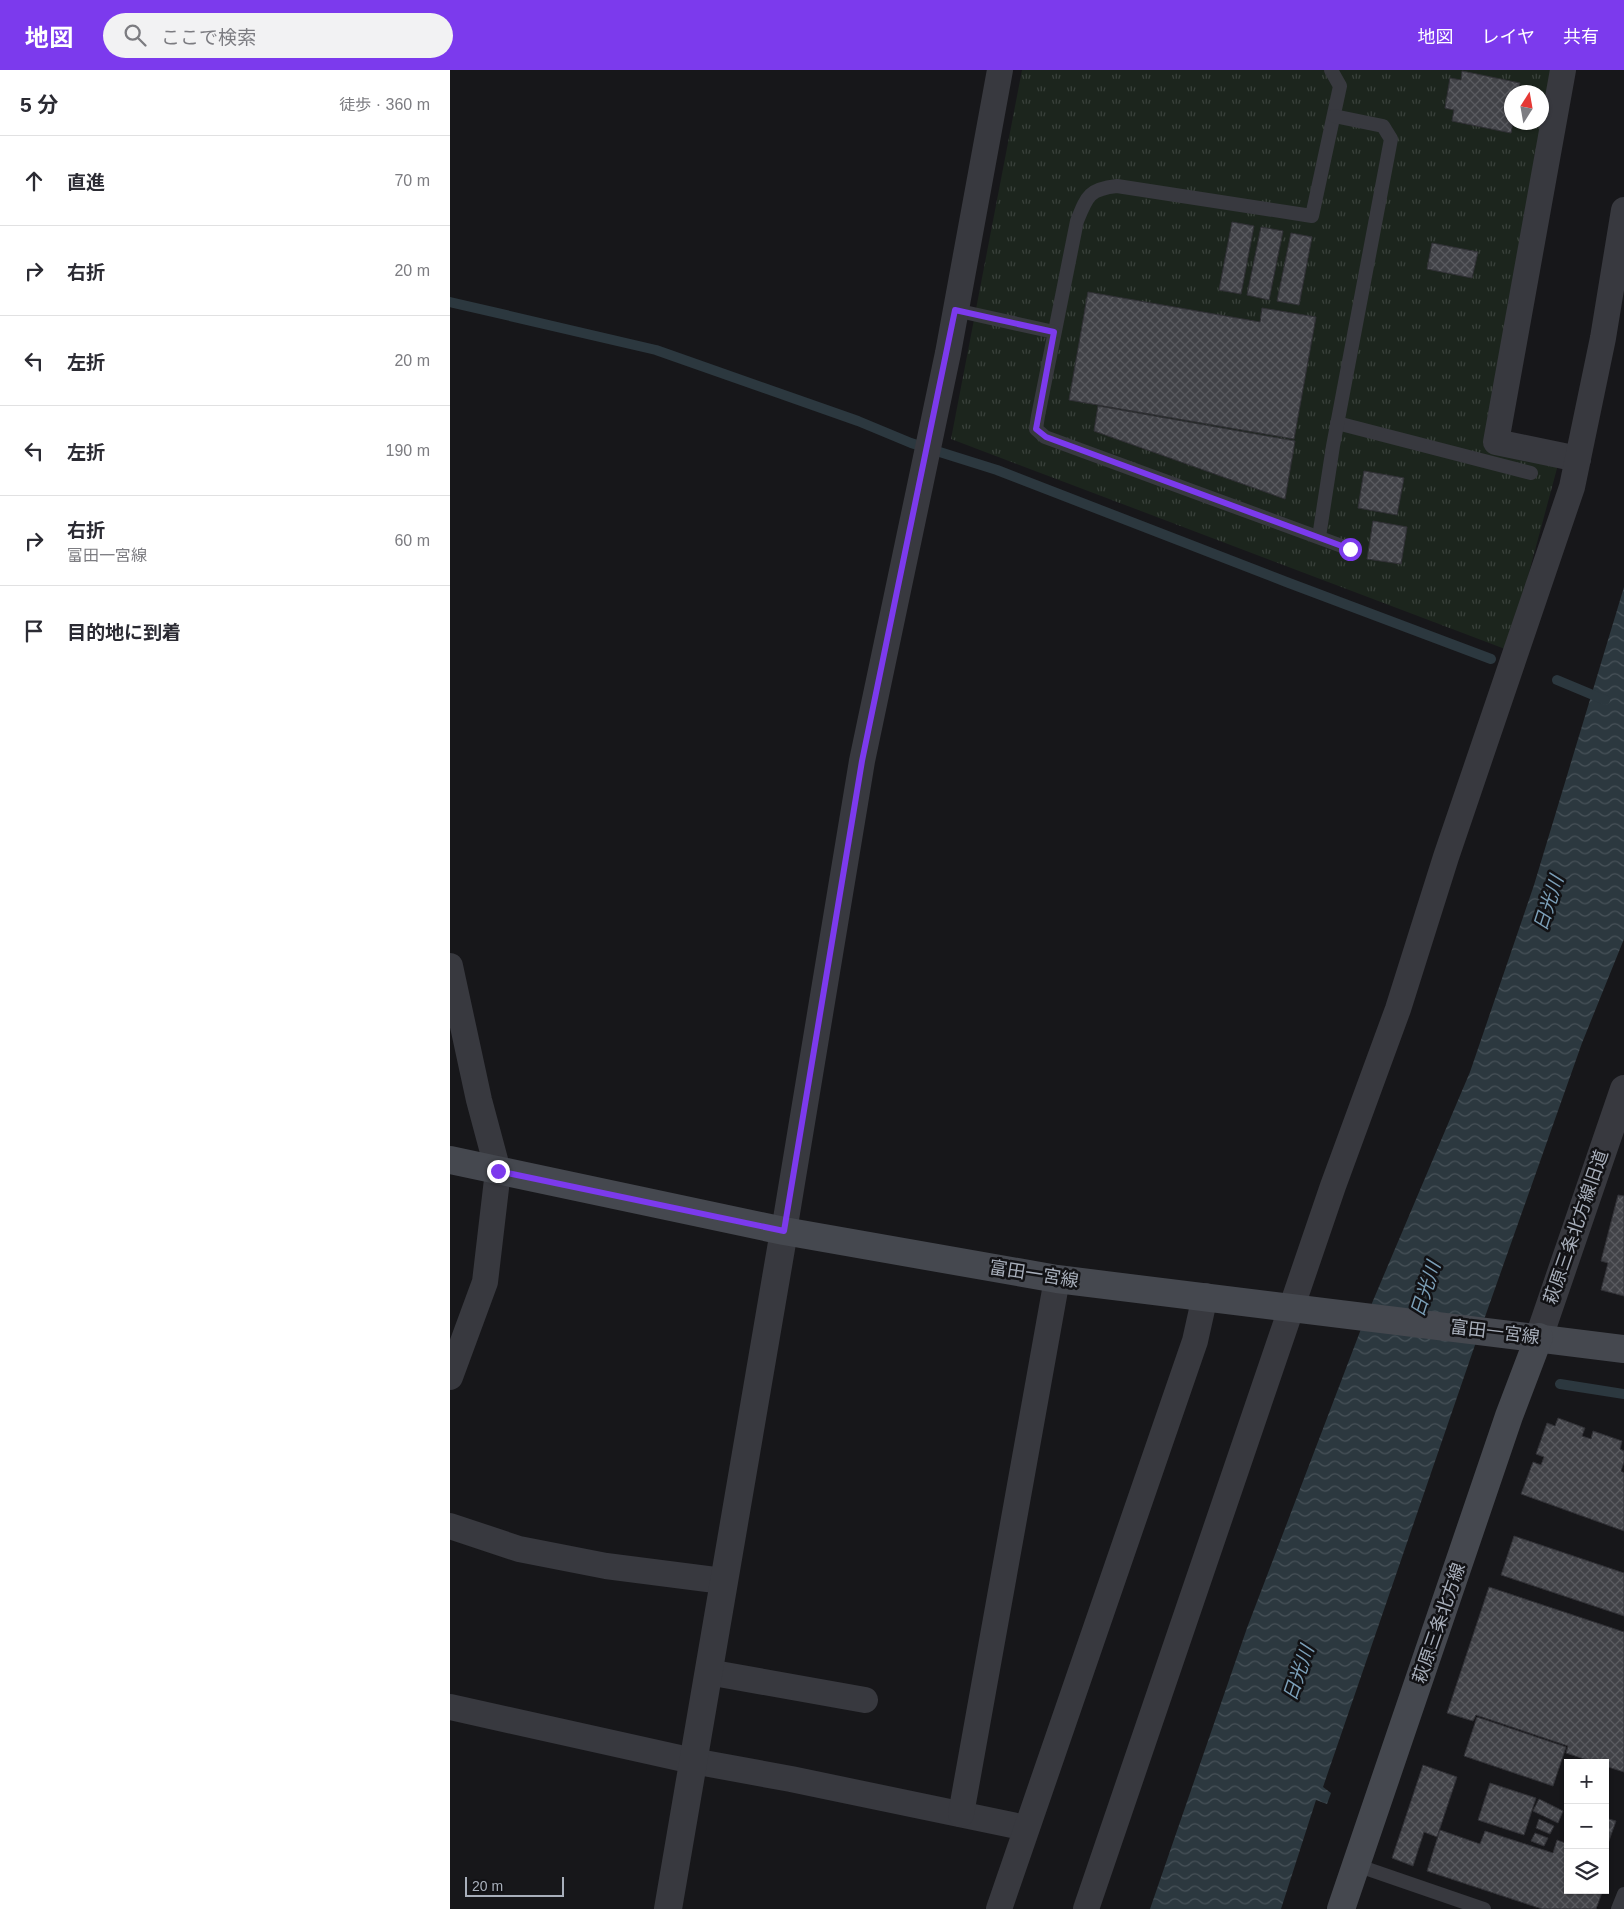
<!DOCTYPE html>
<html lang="ja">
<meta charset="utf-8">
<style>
body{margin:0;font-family:Arial,"Noto Sans JP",sans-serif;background:#f2f2f3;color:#2b2b33}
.controls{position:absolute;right:15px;bottom:15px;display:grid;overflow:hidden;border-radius:0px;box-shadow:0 1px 4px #0004}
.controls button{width:45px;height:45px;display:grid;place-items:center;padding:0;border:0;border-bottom:1px solid #e1e1e2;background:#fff;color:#2b2b33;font:25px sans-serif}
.compass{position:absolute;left:1054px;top:15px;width:45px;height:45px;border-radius:50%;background:#fff;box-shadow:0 1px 4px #0004;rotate:11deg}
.scale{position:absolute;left:15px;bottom:12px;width:99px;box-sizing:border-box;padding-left:5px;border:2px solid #a8afbb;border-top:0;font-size:14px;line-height:18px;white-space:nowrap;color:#a8afbb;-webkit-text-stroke:4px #121215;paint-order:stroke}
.stop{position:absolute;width:15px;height:15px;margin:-11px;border:4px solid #7c3aed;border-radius:50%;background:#fff}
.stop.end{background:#7c3aed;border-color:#fff;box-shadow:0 1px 5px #0008}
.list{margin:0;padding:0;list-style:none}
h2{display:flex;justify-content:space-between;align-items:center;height:65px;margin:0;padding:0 20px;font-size:21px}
h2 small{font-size:16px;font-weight:400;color:#7c7c81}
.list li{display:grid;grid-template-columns:32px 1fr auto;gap:15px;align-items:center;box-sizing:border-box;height:90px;padding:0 20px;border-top:1px solid #e1e1e2}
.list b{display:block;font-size:19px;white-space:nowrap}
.list p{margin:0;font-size:16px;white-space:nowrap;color:#7c7c81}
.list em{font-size:16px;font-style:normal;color:#7c7c81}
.icon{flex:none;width:28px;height:28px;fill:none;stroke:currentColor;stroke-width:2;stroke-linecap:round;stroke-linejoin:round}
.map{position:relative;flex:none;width:1174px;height:1839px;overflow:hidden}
header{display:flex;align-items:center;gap:30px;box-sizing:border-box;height:70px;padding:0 25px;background:#7c3aed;color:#fff}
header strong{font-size:24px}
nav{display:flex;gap:28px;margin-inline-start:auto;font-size:18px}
.search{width:350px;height:45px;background:#f2f2f3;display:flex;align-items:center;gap:12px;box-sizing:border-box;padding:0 18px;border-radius:28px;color:#7c7c81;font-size:19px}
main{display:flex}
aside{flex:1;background:#fff}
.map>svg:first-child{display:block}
.park{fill:url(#park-tufts);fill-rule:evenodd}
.water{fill:url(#water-waves)}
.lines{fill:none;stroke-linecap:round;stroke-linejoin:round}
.stream{stroke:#2c383f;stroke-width:10}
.building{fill:url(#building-cross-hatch);stroke:#313136}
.service{stroke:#38393f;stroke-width:14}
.minor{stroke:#38393f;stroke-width:26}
.tertiary{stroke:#38393f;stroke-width:28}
.secondary{stroke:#45484f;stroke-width:28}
.route{stroke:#7c3aed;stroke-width:6}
.labels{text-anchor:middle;stroke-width:5;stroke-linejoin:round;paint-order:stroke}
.street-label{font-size:18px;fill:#a8afbb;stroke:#121215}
.water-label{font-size:19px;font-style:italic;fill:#7ca0b9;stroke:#121215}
</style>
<header>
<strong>地図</strong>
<div class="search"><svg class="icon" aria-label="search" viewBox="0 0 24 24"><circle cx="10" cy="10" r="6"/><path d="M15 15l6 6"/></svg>ここで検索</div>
<nav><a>地図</a><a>レイヤ</a><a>共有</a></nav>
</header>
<main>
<aside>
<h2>5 分<small>徒歩 · 360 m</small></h2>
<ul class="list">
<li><svg class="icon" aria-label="ahead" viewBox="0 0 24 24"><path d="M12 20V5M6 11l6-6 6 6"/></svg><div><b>直進</b></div><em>70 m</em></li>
<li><svg class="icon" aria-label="right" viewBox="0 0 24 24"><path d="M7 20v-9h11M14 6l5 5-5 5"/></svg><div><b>右折</b></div><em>20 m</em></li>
<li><svg class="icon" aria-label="left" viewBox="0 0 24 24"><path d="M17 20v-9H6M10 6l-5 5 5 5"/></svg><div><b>左折</b></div><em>20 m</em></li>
<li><svg class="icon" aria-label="left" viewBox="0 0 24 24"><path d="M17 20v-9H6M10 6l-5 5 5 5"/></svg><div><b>左折</b></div><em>190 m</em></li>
<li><svg class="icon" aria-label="right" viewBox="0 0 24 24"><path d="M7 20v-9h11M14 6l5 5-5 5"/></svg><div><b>右折</b><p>富田一宮線</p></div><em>60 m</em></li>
<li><svg class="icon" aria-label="arrive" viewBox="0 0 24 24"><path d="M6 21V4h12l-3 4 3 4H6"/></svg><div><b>目的地に到着</b></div></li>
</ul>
</aside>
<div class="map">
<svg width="1174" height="1839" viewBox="0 0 1174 1839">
<defs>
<pattern id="park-tufts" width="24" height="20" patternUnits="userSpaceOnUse" patternTransform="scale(1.25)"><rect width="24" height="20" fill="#1c251d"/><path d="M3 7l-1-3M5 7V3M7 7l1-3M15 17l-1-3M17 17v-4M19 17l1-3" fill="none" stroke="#3a423c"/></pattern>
<pattern id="water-waves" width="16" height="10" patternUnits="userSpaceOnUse" patternTransform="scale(1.25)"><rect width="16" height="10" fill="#2c383f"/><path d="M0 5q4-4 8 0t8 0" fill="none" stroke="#485259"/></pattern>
<pattern id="building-cross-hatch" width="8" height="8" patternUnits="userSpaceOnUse" patternTransform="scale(1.25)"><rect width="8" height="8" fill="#414247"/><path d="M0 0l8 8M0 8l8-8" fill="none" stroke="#5a5b60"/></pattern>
</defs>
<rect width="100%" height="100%" fill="#17171a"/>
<path class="park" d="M572,0H1101L1035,374L1109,391L1077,510L1055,579L501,369ZM1062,22H1092V52H1062Z"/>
<polygon class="water" points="1174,517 1174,869 1132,973 1025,1275 873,1717 881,1723 877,1734 866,1730 831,1839 700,1839 797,1558 911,1259 1020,1002 1084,815"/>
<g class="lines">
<g class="stream">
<polyline points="0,232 206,280 408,351 461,373 547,400 839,513 1041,589"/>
<polyline points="1107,610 1155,630"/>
<polyline points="1110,1314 1174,1324"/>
</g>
</g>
<g class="building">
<polygon points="1012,1 1070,13 1068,22 1062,22 1063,52 1061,63 1002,51 1004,40 995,38 1000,8 1011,10"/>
<polygon points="782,152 804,156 791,224 769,220"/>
<polygon points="811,157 833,161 819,230 797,225"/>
<polygon points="841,163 862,167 849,235 827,231"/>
<polygon points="982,173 1028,182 1022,208 977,199"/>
<polygon points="638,222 810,252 812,238 866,247 844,369 619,330"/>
<polygon points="648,336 845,371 835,429 644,361"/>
<polygon points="914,401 954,408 947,445 908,438"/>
<polygon points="923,451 957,457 951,494 917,489"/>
<polygon points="1168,1125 1174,1126 1174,1226 1151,1220 1158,1193 1151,1191"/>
<polygon points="1108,1348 1135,1358 1132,1366 1141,1369 1143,1361 1172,1371 1170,1379 1174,1381 1174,1392 1171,1401 1174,1403 1174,1461 1071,1424 1083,1392 1091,1395 1094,1387 1086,1384 1097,1353 1105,1356"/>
<polygon points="1064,1466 1174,1503 1174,1546 1051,1505"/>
<polygon points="1039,1517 1174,1562 1174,1702 1155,1696 1155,1693 1146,1693 1116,1683 1118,1676 1026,1645 1023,1651 997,1643"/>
<polygon points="1027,1647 1116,1677 1103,1716 1014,1686"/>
<polygon points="973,1695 1007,1707 987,1767 974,1762 963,1796 942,1788"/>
<polygon points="1040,1713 1086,1728 1074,1765 1028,1750"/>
<polygon points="1089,1729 1113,1741 1108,1753 1083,1741"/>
<polygon points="1155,1748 1166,1751 1155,1782"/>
<polygon points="1089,1749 1104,1756 1100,1764 1086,1758"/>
<polygon points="990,1760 1030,1774 1035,1761 1103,1783 1107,1770 1118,1774 1118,1820 1153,1820 1146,1839 1092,1839 977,1801"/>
<polygon points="1085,1763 1098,1768 1094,1776 1081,1771"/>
</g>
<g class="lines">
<g class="service">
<path d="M881,0L890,16L862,146L667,116C639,119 637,126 627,151L588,346L586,359L595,367L900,479"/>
<polyline points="505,240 604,262"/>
<polyline points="887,353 1081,403"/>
<polyline points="869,467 883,376 941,69 933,56 884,46"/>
<polyline points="906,1795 1034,1839"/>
<polyline points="1168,1839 1174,1824"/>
</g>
<g class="minor">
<polyline points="1113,0 1046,372 1128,389"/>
<polyline points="0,896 29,1030 48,1101 35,1212 0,1307"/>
<polyline points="334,1161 412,691 498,283 550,0"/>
<polyline points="0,1456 69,1479 156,1496 273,1511"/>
<polyline points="258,1602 415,1630"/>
<polyline points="0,1637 243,1691 341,1709 576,1758"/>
<polyline points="511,1744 607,1209"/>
<polyline points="549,1839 745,1271 755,1226"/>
<polyline points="636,1839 883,1116 948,939 996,787 1122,417 1153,268 1174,140"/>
</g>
<g class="tertiary">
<polyline points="1089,1267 1174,1019"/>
<polyline points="218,1839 334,1161"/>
</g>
<g class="secondary">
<polyline points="0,1090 334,1161 607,1209 1174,1279"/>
<polyline points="891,1839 1059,1346 1089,1267"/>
</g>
</g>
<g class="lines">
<polyline class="route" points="48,1101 334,1161 412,691 505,240 604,262 586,359 596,367 900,479"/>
</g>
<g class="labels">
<g class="street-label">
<text transform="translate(1126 1157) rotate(-71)" y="6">萩原三条北方線旧道</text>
<text transform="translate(584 1204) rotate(9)" y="6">富田一宮線</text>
<text transform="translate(1045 1262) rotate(7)" y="6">富田一宮線</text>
<text transform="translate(989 1553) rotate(-71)" y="6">萩原三条北方線</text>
</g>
<g class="water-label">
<text transform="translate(1098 833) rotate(-72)" y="7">日光川</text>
<text transform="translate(975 1219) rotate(-72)" y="7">日光川</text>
<text transform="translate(848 1603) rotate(-71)" y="7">日光川</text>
</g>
</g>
</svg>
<div class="controls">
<button>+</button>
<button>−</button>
<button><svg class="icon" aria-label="layers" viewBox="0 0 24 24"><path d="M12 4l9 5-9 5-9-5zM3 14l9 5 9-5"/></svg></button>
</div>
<svg class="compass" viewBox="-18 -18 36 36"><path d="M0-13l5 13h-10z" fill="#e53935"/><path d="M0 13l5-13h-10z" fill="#7c7c81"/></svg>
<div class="scale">20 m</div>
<div class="stop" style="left:900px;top:479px"></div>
<div class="stop end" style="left:48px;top:1101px"></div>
</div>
</main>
